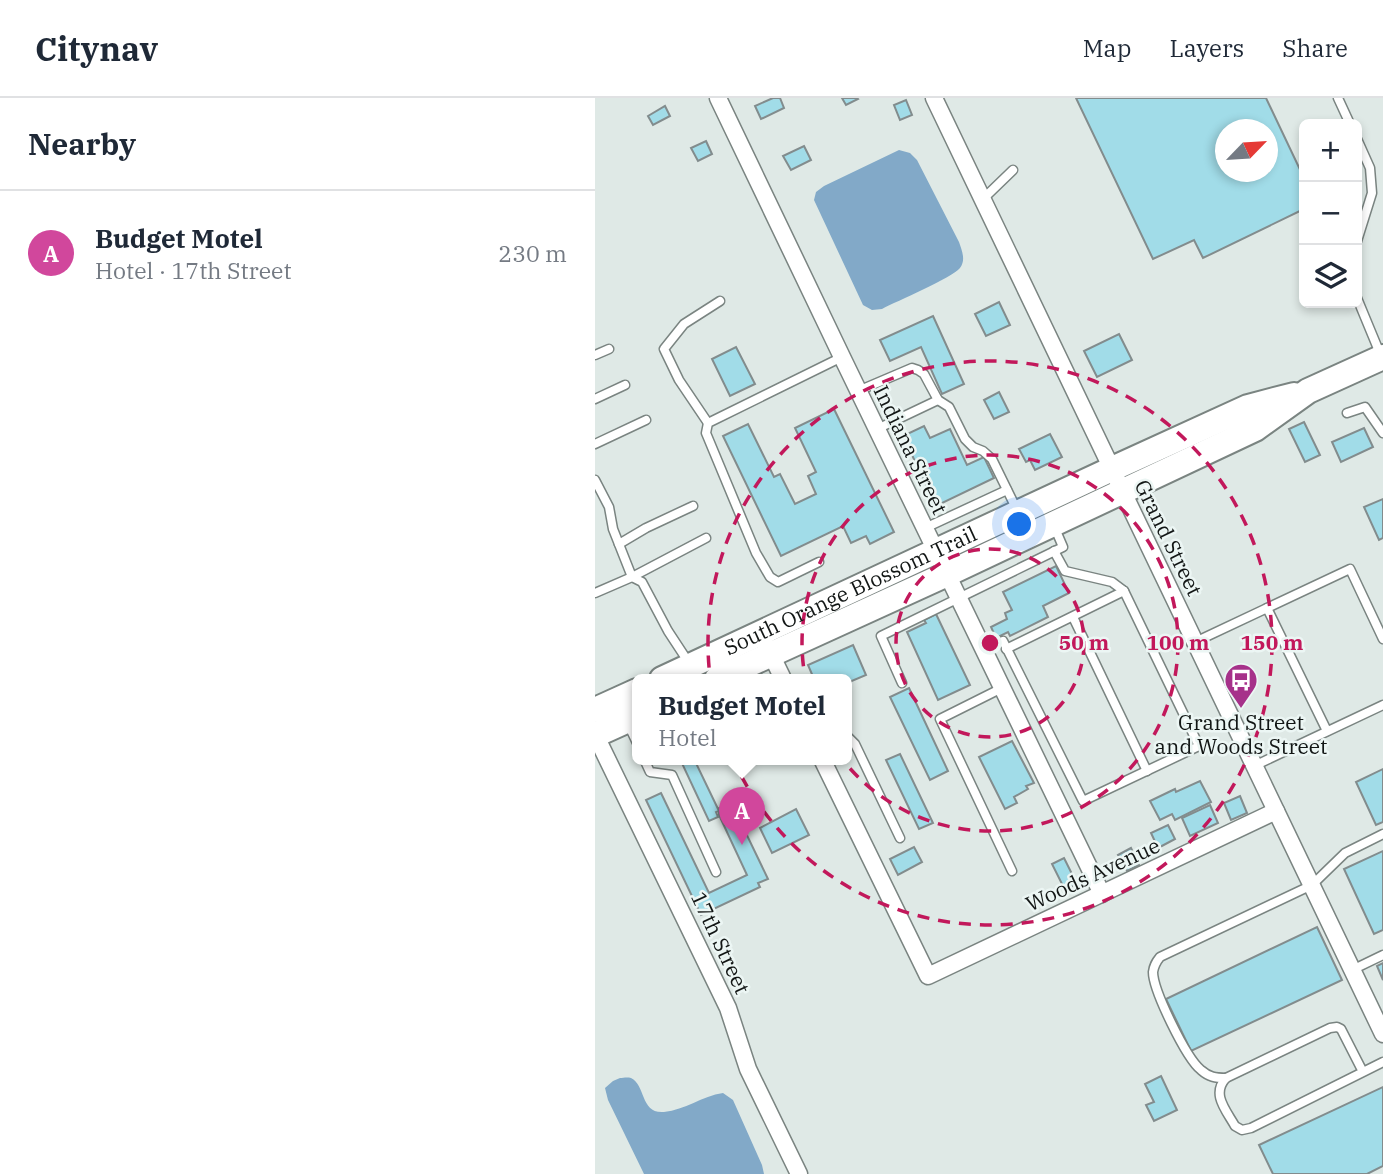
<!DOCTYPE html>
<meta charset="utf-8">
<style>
body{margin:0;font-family:"IBM Plex Serif",serif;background:#f2f2f3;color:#1f2937}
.controls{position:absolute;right:21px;top:21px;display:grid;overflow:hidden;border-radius:10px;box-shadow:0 4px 10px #0003}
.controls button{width:63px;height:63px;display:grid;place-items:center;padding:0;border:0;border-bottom:2px solid #e0e1e3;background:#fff;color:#1f2937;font:35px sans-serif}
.compass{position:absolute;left:620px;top:21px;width:63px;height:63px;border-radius:50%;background:#fff;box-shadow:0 4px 10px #0003;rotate:65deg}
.you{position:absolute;left:425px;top:427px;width:24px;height:24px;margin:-18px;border:5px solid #fff;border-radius:50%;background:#1a73e8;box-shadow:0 0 0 10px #1a73e833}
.badge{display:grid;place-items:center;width:46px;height:46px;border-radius:50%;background:#7c3aed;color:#fff;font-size:23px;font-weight:700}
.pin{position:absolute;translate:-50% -58px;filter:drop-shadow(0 2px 4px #0008)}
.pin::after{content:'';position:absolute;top:37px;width:24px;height:21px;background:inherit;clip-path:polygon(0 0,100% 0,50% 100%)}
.popup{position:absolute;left:37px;top:576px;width:220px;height:91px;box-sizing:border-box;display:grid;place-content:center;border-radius:10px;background:#fff;filter:drop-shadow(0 2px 5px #0005);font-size:23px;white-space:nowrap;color:#747a83}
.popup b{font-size:26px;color:#1f2937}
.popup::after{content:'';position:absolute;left:50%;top:100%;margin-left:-14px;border:14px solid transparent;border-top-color:#fff}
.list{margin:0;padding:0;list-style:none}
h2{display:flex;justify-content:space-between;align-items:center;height:91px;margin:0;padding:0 28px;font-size:30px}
h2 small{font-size:23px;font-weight:400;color:#747a83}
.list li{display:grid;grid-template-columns:46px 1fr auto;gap:21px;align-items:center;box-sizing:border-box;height:126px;padding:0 28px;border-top:2px solid #e0e1e3}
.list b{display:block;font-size:26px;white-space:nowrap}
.list p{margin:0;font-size:23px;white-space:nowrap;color:#747a83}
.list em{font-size:23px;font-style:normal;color:#747a83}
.icon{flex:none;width:38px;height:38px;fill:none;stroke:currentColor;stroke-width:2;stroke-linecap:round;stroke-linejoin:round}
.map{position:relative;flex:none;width:788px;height:1076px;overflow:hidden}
header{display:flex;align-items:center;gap:42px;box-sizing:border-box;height:98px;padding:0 35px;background:#fff;border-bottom:2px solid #e0e1e3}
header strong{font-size:33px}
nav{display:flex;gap:38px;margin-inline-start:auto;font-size:24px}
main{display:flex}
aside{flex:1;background:#fff}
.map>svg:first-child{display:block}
.water{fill:#82a9c8}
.building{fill:#a1dce8;stroke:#828c8d;stroke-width:2;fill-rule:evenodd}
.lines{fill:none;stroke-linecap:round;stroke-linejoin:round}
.service-casing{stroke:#7a8481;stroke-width:11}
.minor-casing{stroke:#7a8481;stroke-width:19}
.primary-casing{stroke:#7a8481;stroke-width:28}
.service{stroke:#fff;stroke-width:8}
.minor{stroke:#fff;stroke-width:16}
.primary{stroke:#fff;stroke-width:24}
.ring{fill:none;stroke:#c2185b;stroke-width:3.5;stroke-dasharray:12 9}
.labels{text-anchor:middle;stroke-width:5;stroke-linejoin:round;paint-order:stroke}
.street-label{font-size:21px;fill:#121615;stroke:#ecf6f4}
.poi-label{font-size:21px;fill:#121615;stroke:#ecf6f4}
.centre{fill:#c2185b;stroke:#ecf6f4;stroke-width:3.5}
.ring-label{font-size:21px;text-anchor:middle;font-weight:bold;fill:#c2185b;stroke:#ecf6f4;stroke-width:5;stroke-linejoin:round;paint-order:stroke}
</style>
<header>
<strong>Citynav</strong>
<nav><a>Map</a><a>Layers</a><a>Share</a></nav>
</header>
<main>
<aside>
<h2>Nearby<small></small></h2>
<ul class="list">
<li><span class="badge" style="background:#d1479c">A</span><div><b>Budget Motel</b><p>Hotel · 17th Street</p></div><em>230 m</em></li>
</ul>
</aside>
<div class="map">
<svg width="788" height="1076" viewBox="0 0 788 1076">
<rect width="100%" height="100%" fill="#dfe9e6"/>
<g class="water">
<path d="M304,52L315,55L322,62L364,144C367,153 371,162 365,170C357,180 302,203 287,211L277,212L268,207L219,102L221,94L229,88Z"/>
<path d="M25,980C28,980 32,979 36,980C51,987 45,1016 69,1014C90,1012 107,998 128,995L138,1002L167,1067L169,1076H49L13,1002L10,990L18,983Z"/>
</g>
<g class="building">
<polygon points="178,0 185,0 189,10 166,21 160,8"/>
<polygon points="247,0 262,0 263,1 251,7"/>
<path d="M481,0H671L709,80V111L608,160L599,142L558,161ZM631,32H673V74H631Z"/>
<polygon points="311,2 317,17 305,22 299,7"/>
<polygon points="70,8 75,18 58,27 53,18"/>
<polygon points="111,43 117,56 103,63 96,50"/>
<polygon points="209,48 216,62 196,72 188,58"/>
<polygon points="404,204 415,227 391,238 380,216"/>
<polygon points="338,218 369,286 347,296 326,249 295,263 285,242"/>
<polygon points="524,236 537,262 502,279 489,253"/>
<polygon points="141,249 160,286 135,298 117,261"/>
<polygon points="404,294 414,314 399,321 389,302"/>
<polygon points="239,311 299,434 275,446 271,438 256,445 248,428 186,458 128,338 153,326 179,379 185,376 200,406 221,396 213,378 221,374 200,330"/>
<polygon points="709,324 725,357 710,364 694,331"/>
<polygon points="329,328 335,340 355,331 372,367 389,359 399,380 341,408 308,338"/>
<polygon points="769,330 778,349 746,364 737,344"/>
<polygon points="455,336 467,359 440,372 435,362 431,364 424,351"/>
<polygon points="788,401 788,440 784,442 769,409"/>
<polygon points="461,468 474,495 448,508 453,519 415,538 413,534 401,540 396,529 412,521 410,515 417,512 408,494"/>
<polygon points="341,516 375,587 343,602 312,534 331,525 329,522"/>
<polygon points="258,547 271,577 252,585 252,581 219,581 213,567"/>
<polygon points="314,590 353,673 335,682 295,599"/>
<polygon points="417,643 439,685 431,688 433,691 419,699 422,705 410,711 384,659"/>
<polygon points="305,656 338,725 324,731 291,662"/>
<polygon points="85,661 99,661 124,713 121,714 123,719 114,723"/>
<polygon points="788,671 788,724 781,727 761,684"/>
<polygon points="605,683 616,704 580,722 577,716 565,722 555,703 580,691 581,694"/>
<polygon points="66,695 114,795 152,777 124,717 124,710 136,704 173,781 163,785 165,789 106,817 51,702"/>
<polygon points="645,698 652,715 636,722 629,705"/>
<polygon points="615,707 623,725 595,738 587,720"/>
<polygon points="201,711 214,737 177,755 165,730"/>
<polygon points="573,727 580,741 563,750 556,735"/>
<polygon points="319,749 327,764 303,777 295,761"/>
<polygon points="536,750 544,767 532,773 523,757"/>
<polygon points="788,753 788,832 779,836 749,771"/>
<polygon points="469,760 482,786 470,792 457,766"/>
<polygon points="722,829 747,882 596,953 571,901"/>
<polygon points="788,865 788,882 782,868"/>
<polygon points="566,978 582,1012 559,1023 551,1007 559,1004 550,986"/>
<polygon points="788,989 788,1068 772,1076 678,1076 664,1047"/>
</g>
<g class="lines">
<defs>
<g id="service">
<polyline points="743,0 755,26"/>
<polyline points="762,41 775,70 777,95 762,143"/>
<polyline points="388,101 418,72"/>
<polyline points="762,200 786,258"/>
<polyline points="0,257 14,251"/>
<polyline points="263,293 317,270 323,272 329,276 343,302 354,309 370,341 378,349 388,353 397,361 422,412"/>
<polyline points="0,301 30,287"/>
<polyline points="752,315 770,309 788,335"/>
<polyline points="113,325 84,282 69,251 89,226 125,203"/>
<polyline points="282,331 343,302"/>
<polyline points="0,346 51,322"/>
<polyline points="0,382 14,409 18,431 37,479 47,484 73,533 94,565"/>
<polyline points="330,430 412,392"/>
<polyline points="24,446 51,430 98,408"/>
<polyline points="224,464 183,484 175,479 161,455 111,335 113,325 247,259"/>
<polyline points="0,495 37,479 111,440"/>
<polyline points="672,510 732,633"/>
<polyline points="478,519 552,673"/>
<polyline points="600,544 755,471 788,541"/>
<polyline points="389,551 408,543 488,703 604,648 529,493 517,484 470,473 459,453"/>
<polyline points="411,551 529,493"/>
<polyline points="307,585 286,538 468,449 459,428"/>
<polyline points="407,590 345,621 417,773"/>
<polyline points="33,626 42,645"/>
<polyline points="252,638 260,646 305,740"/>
<polyline points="49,661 55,674 77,677 121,774"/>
<polyline points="659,668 788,607"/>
<polyline points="757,872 788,857"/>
<path d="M768,974L746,931L742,929L735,930L631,980C616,996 631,1012 640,1028L647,1032L656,1030L788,964"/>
<path d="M631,980C620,980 614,979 606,972C591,960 558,892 558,874C559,867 561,864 565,859L717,787L750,755L788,736"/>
</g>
<g id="minor">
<polyline points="123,0 247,259 507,796"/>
<polyline points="339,0 788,936"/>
<polyline points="172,548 188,581"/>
<polyline points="0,636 133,910 153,971 204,1076"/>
<polyline points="227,661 333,878 681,713"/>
</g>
<g id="primary">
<path id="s1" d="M67,581L517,371L653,309L699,297"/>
<polyline points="122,581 352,476 660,331 713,293 788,259"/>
<polyline points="0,612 42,593"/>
<polyline points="0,637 42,618"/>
</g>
</defs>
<use href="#service" class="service-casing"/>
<use href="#minor" class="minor-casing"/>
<use href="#primary" class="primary-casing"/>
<use href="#service" class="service"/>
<use href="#minor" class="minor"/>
<use href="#primary" class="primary"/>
</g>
<g class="ring">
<circle cx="395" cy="545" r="94"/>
<circle cx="395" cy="545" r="188"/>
<circle cx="395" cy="545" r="282"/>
</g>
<defs>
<symbol id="bus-pin" viewBox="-11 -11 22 30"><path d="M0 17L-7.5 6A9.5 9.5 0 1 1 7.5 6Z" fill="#a6318a" stroke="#ecf6f4"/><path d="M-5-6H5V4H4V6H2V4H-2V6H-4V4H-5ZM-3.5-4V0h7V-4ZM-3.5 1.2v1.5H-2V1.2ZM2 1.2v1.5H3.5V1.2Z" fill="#fff"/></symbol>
</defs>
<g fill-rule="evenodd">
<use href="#bus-pin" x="627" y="563" width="38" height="52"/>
</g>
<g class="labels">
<g class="street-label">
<text transform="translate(315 352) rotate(64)" y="7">Indiana Street</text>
<text transform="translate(573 440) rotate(64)" y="7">Grand Street</text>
<text dy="7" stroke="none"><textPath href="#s1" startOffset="208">South Orange Blossom Trail</textPath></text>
<text transform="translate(498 777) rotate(-25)" y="7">Woods Avenue</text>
<text transform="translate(125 845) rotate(65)" y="7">17th Street</text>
</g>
<g class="poi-label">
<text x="646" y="632">Grand Street<tspan x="646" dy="24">and Woods Street</tspan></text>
</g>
</g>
<circle cx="395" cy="545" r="10" class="centre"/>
<g class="ring-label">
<text x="489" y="552">50 m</text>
<text x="583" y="552">100 m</text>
<text x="677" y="552">150 m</text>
</g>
</svg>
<div class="controls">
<button>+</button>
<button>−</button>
<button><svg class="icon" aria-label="layers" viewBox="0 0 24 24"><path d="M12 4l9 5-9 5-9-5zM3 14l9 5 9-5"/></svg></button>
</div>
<svg class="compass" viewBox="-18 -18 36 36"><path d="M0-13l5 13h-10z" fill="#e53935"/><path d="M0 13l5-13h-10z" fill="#747a83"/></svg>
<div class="you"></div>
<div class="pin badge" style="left:147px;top:747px;background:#d1479c">A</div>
<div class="popup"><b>Budget Motel</b>Hotel</div>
</div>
</main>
